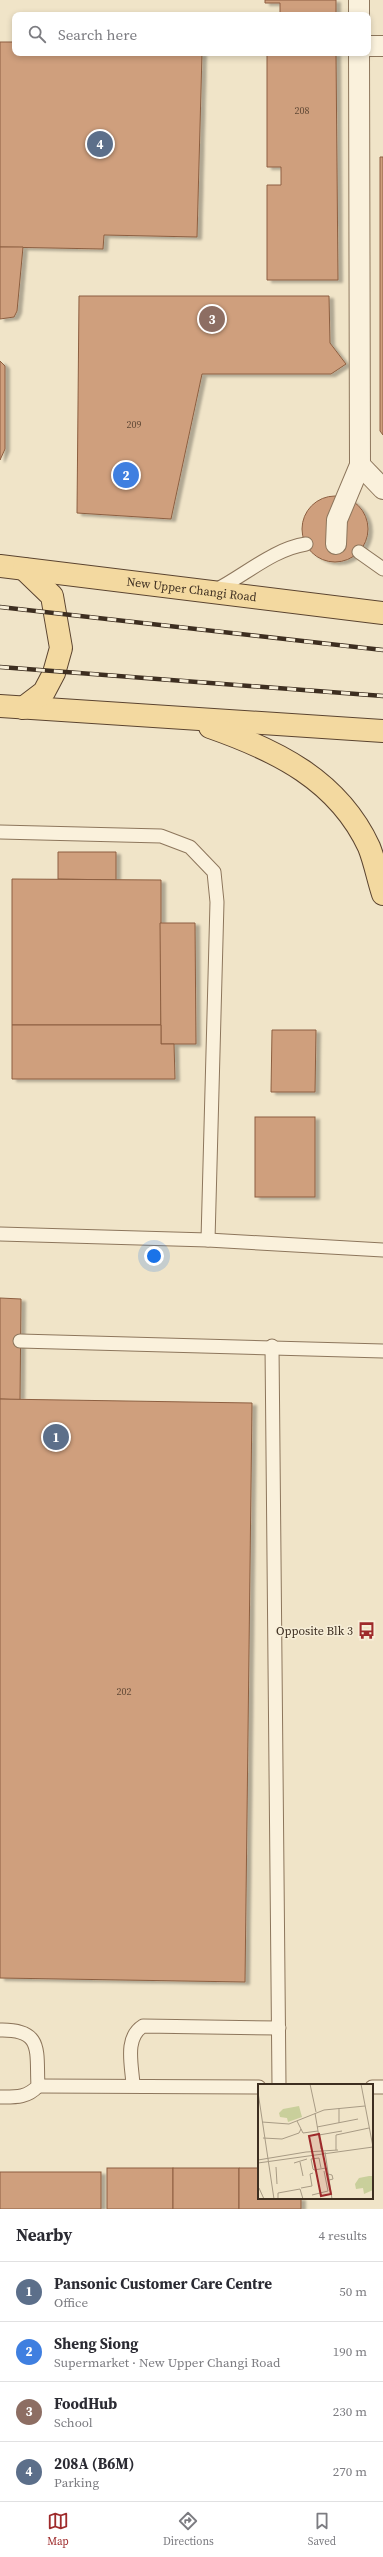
<!DOCTYPE html>
<meta charset="utf-8">
<style>
body{margin:0;font-family:"Source Serif 4",serif;background:#f2f2f3;color:#2b2b33}
.you{position:absolute;left:154px;top:1256px;width:14px;height:14px;margin:-10px;border:3px solid #fff;border-radius:50%;background:#1a73e8;box-shadow:0 0 0 6px #1a73e833}
.badge{display:grid;place-items:center;width:26px;height:26px;border-radius:50%;background:#9e2a2b;color:#fff;font-size:13px;font-weight:700}
.pin{position:absolute;translate:-50% -50%;border:2px solid #fff;box-shadow:0 1px 4px #0006}
.list{margin:0;padding:0;list-style:none}
h2{display:flex;justify-content:space-between;align-items:center;height:52px;margin:0;padding:0 16px;font-size:17px}
h2 small{font-size:13px;font-weight:400;color:#7c7c81}
.list li{display:grid;grid-template-columns:26px 1fr auto;gap:12px;align-items:center;box-sizing:border-box;height:60px;padding:0 16px;border-top:1px solid #e1e1e2}
.list b{display:block;font-size:15px;white-space:nowrap}
.list p{margin:0;font-size:13px;white-space:nowrap;color:#7c7c81}
.list em{font-size:13px;font-style:normal;color:#7c7c81}
.icon{flex:none;width:22px;height:22px;fill:none;stroke:currentColor;stroke-width:2;stroke-linecap:round;stroke-linejoin:round}
.map{position:relative;flex:none;width:383px;height:2209px;overflow:hidden}
.search{position:absolute;background:#fff;box-shadow:0 2px 6px #0003;left:12px;right:12px;top:12px;height:44px;display:flex;align-items:center;gap:10px;box-sizing:border-box;padding:0 14px;border-radius:8px;color:#7c7c81;font-size:15px}
.sheet{height:292px;background:#fff}
nav{display:flex;justify-content:space-around;align-items:center;box-sizing:border-box;height:56px;border-top:1px solid #e1e1e2;background:#fff;font-size:11px;color:#7c7c81}
nav a{display:grid;justify-items:center;gap:2px}
nav .on{color:#9e2a2b}
.map>svg:first-child{display:block}
.building{fill:#cf9f7d;stroke:#8d5f41;filter:url(#shadow)}
.lines{fill:none;stroke-linecap:round;stroke-linejoin:round}
.service-casing{stroke:#8d765c;stroke-width:15}
.pedestrian-casing{stroke:#8d765c;stroke-width:22}
.primary-casing{stroke:#5b4430;stroke-width:24}
.service{stroke:#faf1dc;stroke-width:13}
.pedestrian{stroke:#faf1dc;stroke-width:20}
.primary{stroke:#f3d9a0;stroke-width:22}
.rail-casing{stroke:#3d2e20;stroke-width:4.5}
.rail{stroke:#f7eed8;stroke-width:3;stroke-dasharray:9;stroke-linecap:butt}
.labels{text-anchor:middle;stroke-width:3;stroke-linejoin:round;paint-order:stroke}
.number-label{font-size:10px;fill:#624a37}
.street-label{font-size:12px;fill:#3d2e20;stroke:#f7eed8}
.poi-label{font-size:12px;fill:#3d2e20;stroke:#f7eed8;text-anchor:end}
.inset-road{fill:none;stroke:#a89b85;stroke-width:1}
.view{fill:#9e2a2b;fill-opacity:0.15;stroke:#9e2a2b;stroke-width:2}
.inset-edge{fill:none;stroke:#3d2e20;stroke-width:2}
</style>
<div class="map">
<svg width="383" height="2209" viewBox="0 0 383 2209">
<defs>
<filter id="shadow"><feDropShadow dx="4.5" dy="2.5" stdDeviation="1" flood-color="#0004"/></filter>
</defs>
<rect width="100%" height="100%" fill="#f0e4c8"/>
<g class="building">
<polygon points="265,0 336,0 336,15 280,15 280,3 265,3"/>
<polygon points="0,42 15,42 15,53 202,53 197,237 104,235 103,249 0,247"/>
<polygon points="267,53 336,53 338,280 267,280 267,185 281,185 281,167 267,167"/>
<polygon points="380,157 383,157 383,435 380,431"/>
<polygon points="0,247 23,247 17,311 14,317 0,319"/>
<polygon points="79,296 329,296 330,343 346,364 331,374 202,374 171,519 77,513"/>
<polygon points="0,361 5,366 5,449 0,460"/>
<circle cx="335" cy="529" r="33"/>
<polygon points="58,852 116,852 116,880 58,879"/>
<polygon points="12,879 161,880 161,1025 12,1025"/>
<polygon points="160,923 195,923 196,1044 161,1044"/>
<polygon points="12,1025 161,1025 161,1044 174,1044 175,1079 12,1079"/>
<polygon points="272,1030 316,1030 315,1092 271,1092"/>
<rect x="255" y="1117" width="60" height="80"/>
<polygon points="0,1298 21,1299 20,1400 0,1399"/>
<polygon points="0,1399 252,1403 245,1982 0,1978"/>
<rect x="107" y="2168" width="66" height="41"/>
<rect x="173" y="2168" width="66" height="41"/>
<polygon points="239,2168 259,2168 259,2198 301,2198 301,2209 239,2209"/>
<rect x="0" y="2172" width="101" height="37"/>
</g>
<g class="lines">
<defs>
<g id="service">
<polyline points="359,552 383,569"/>
<path d="M214,591C244,576 273,549 306,544"/>
<polyline points="0,832 161,836 190,847 214,872 217,902 208,1240"/>
<polyline points="0,1234 208,1240 383,1250"/>
<polyline points="20,1341 383,1351"/>
<polyline points="272,1346 279,2085"/>
<path d="M0,2030C44,2029 36,2052 38,2086C27,2098 15,2097 0,2097"/>
<path d="M133,2085C132,2065 124,2038 143,2026L279,2028"/>
<polyline points="38,2086 259,2087"/>
<polyline points="372,2087 383,2087"/>
</g>
<g id="pedestrian">
<polyline points="359,0 359,15"/>
<polyline points="368,46 383,46"/>
<polyline points="360,465 383,489"/>
<polyline points="336,544 337,520 360,465 359,53"/>
</g>
<g id="primary">
<path id="s1" d="M0,566L383,613"/>
<polyline points="0,706 383,731"/>
<polyline points="23,708 44,692 54,673 61,648 52,596 24,569"/>
<path d="M210,727C276,750 338,780 369,847C375,862 378,879 383,894"/>
</g>
</defs>
<use href="#service" class="service-casing"/>
<use href="#pedestrian" class="pedestrian-casing"/>
<use href="#primary" class="primary-casing"/>
<use href="#service" class="service"/>
<use href="#pedestrian" class="pedestrian"/>
<use href="#primary" class="primary"/>
<defs>
<g id="rail">
<polyline points="0,607 383,650"/>
<polyline points="0,667 383,696"/>
</g>
</defs>
<use href="#rail" class="rail-casing"/>
<use href="#rail" class="rail"/>
</g>
<defs>
<symbol id="bus-bare" viewBox="-9 -9 18 18"><path d="M-5-6H5V4H4V6H2V4H-2V6H-4V4H-5ZM-3.5-4V0h7V-4ZM-3.5 1.2v1.5H-2V1.2ZM2 1.2v1.5H3.5V1.2Z" fill="#9e2a2b" stroke="#f7eed8" stroke-width="2.5" paint-order="stroke"/></symbol>
</defs>
<g fill-rule="evenodd">
<use href="#bus-bare" x="354" y="1618" width="25" height="25"/>
</g>
<g class="labels">
<g class="number-label">
<text x="302" y="114">208</text>
<text x="134" y="428">209</text>
<text x="124" y="1695">202</text>
</g>
<g class="street-label">
<text dy="4" stroke="none"><textPath href="#s1" startOffset="193">New Upper Changi Road</textPath></text>
</g>
<g class="poi-label">
<text x="353" y="1635">Opposite Blk 3</text>
</g>
</g>
<g transform="translate(258 2084)">
<rect width="115" height="115" fill="#f0e4c8"/>
<path d="M41,22L44,33L30,38L29,34L22,33L21,29L25,25ZM111,92H114L115,95V106L106,110L105,104L98,105L97,100L101,94Z" fill="#c9cf9b"/>
<path class="inset-road" d="M52,0L58,28M103,0L115,63M0,8L16,115M57,29L63,65M4,38L31,40L66,26L107,22M81,39V24M59,43L100,35M43,45L45,49L60,47M61,51L84,47M5,54L24,55L41,49L43,45L39,37M78,66V51L111,44M67,68L74,115M0,76L48,68L80,66M42,78L45,92M0,79L115,63M36,79L49,75M18,83L19,100M63,84L61,74L53,75L55,85L56,86L68,84M66,87L70,107M70,90L74,91L75,95L71,96M1,104L6,115M43,104L54,102L52,90L55,89M54,111L70,107M20,115V109L42,105L45,115"/>
<path class="view" d="M61,50L73,110L63,112L51,52Z"/>
<rect width="115" height="115" class="inset-edge"/>
</g>
</svg>
<div class="you"></div>
<div class="pin badge" style="left:56px;top:1437px;background:#5c6f8a">1</div>
<div class="pin badge" style="left:126px;top:475px;background:#3f7fe0">2</div>
<div class="pin badge" style="left:212px;top:319px;background:#8d6e63">3</div>
<div class="pin badge" style="left:100px;top:144px;background:#5c6f8a">4</div>
<div class="search"><svg class="icon" aria-label="search" viewBox="0 0 24 24"><circle cx="10" cy="10" r="6"/><path d="M15 15l6 6"/></svg>Search here</div>
</div>
<section class="sheet">
<h2>Nearby<small>4 results</small></h2>
<ul class="list">
<li><span class="badge" style="background:#5c6f8a">1</span><div><b>Pansonic Customer Care Centre</b><p>Office</p></div><em>50 m</em></li>
<li><span class="badge" style="background:#3f7fe0">2</span><div><b>Sheng Siong</b><p>Supermarket · New Upper Changi Road</p></div><em>190 m</em></li>
<li><span class="badge" style="background:#8d6e63">3</span><div><b>FoodHub</b><p>School</p></div><em>230 m</em></li>
<li><span class="badge" style="background:#5c6f8a">4</span><div><b>208A (B6M)</b><p>Parking</p></div><em>270 m</em></li>
</ul>
</section>
<nav>
<a class="on"><svg class="icon" aria-label="map" viewBox="0 0 24 24"><path d="M3 6l6-2 6 2 6-2v14l-6 2-6-2-6 2zM9 4v14M15 6v14"/></svg>Map</a>
<a><svg class="icon" aria-label="directions" viewBox="0 0 24 24"><path d="M12 3l9 9-9 9-9-9zM9 14v-3h6M13 9l2 2-2 2"/></svg>Directions</a>
<a><svg class="icon" aria-label="saved" viewBox="0 0 24 24"><path d="M7 4h10v16l-5-4-5 4z"/></svg>Saved</a>
</nav>
